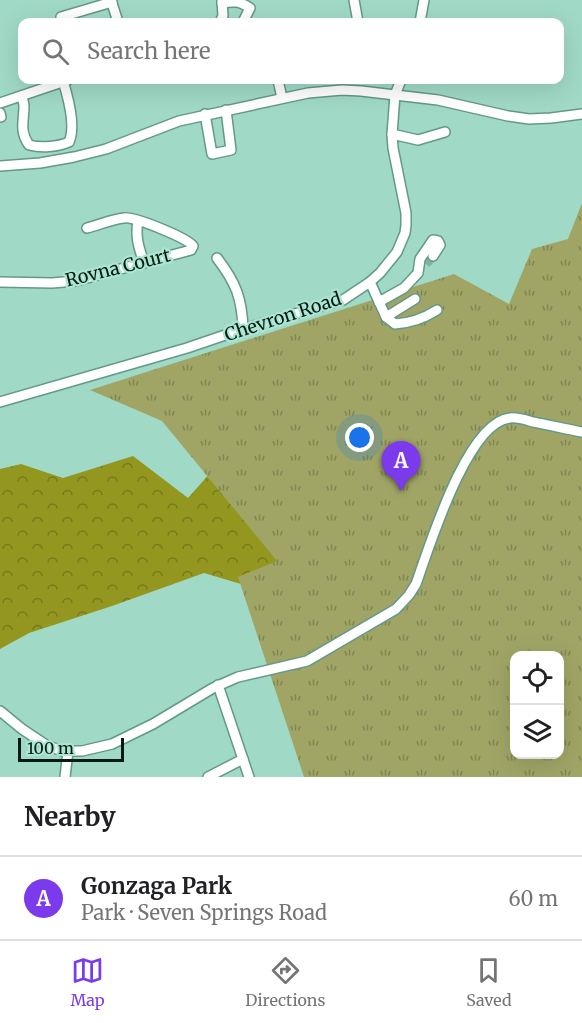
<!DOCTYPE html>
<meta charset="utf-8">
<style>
body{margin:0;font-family:Merriweather,serif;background:#f2f2f2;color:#202124}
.controls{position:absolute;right:18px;bottom:18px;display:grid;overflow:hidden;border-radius:12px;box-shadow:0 6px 24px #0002}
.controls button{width:54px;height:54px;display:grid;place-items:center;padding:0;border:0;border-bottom:2px solid #e0e0e0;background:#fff;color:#202124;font:30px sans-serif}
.scale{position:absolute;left:18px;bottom:15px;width:106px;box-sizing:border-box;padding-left:6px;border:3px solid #041a14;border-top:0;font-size:16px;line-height:21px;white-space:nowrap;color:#041a14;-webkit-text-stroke:4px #ace6d2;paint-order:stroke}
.you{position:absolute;left:360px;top:438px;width:21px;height:21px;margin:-15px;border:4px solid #fff;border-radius:50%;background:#1a73e8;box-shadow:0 0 0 9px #1a73e833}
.badge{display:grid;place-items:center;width:39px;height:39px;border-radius:50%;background:#7c3aed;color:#fff;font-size:20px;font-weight:700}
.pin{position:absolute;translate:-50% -50px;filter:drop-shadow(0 2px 3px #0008)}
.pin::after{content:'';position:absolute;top:32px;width:21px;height:18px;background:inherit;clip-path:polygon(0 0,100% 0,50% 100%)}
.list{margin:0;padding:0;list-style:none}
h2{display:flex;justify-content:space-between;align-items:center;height:78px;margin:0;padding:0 24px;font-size:26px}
h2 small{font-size:20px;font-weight:400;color:#757577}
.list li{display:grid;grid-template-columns:39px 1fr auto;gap:18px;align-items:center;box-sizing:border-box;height:84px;padding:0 24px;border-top:2px solid #e0e0e0}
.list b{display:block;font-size:22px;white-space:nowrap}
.list p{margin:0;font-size:20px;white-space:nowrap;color:#757577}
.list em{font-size:20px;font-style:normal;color:#757577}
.icon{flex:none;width:33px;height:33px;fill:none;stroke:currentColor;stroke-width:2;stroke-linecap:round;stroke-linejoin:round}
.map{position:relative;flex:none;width:582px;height:777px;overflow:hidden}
.search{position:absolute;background:#fff;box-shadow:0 6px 24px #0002;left:18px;right:18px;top:18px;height:66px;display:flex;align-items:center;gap:15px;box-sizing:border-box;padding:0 21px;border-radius:12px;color:#757577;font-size:22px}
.sheet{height:162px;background:#fff}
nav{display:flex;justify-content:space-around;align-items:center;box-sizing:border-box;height:84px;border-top:2px solid #e0e0e0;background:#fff;font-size:16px;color:#757577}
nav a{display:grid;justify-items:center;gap:3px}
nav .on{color:#7c3aed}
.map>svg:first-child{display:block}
.forest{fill:url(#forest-crowns);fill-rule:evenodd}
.park{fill:url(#park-tufts);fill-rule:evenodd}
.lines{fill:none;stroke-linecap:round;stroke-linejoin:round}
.minor-tunnel{stroke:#81b3a2;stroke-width:9;stroke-dasharray:9 4.5;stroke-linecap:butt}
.minor-casing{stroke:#629988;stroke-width:12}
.minor{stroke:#fff;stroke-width:9}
.labels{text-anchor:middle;stroke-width:4.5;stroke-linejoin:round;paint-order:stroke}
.street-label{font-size:18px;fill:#041a14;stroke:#ace6d2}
</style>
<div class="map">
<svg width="582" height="777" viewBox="0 0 582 777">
<defs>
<pattern id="forest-crowns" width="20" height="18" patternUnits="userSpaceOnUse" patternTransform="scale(1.5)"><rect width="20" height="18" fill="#93971f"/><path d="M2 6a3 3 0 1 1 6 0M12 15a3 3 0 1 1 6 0" fill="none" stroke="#767a1a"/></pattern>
<pattern id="park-tufts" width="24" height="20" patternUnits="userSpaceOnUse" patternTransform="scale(1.5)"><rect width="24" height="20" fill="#a0a566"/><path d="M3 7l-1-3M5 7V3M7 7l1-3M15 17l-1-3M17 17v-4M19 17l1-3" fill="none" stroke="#808653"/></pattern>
</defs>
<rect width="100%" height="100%" fill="#a0d9c6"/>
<path class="forest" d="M582,333V777H334L268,592L204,573L112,606L29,633L0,649V469L21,464L63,478L133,456L188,498L211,472ZM514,656H560V754H514Z"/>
<path class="park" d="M582,203V777H304L238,577L277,561L162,421L90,390L454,274L509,304L532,249L568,239ZM514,656H560V754H514Z"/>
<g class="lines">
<polyline class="minor-tunnel" points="426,264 433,256"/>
<defs>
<g id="minor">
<polyline points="111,0 118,22"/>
<polyline points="354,0 358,22"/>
<path d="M222,3C235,1 239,1 250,8L243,22"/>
<polyline points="61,17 112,2"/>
<polyline points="220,22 223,16 222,0"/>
<polyline points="420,22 424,0"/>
<polyline points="278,80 282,98"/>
<path d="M22,96C22,99 24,102 24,106C24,121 19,131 29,145C41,148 58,147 69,142C76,127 68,97 63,81"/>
<polyline points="0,103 68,80"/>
<polyline points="0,113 1,117"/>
<polyline points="205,114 212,154 231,150 226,110"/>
<polyline points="392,134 418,140 445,132"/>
<polyline points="0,166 40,163 74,157 106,149 179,121 308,93 342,90 361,91 438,100 508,116 529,119 551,118 582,114"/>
<path d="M138,221C135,237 139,248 144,263"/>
<path d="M217,258C236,283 242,298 243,329"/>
<path d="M0,282L52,283L76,281L191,250L193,246C187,238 134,216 124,218C112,219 99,225 87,228"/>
<path d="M370,282L386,317L395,324C411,323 423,319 437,310"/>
<polyline points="379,302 404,288 418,273 420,259 433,240 438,241 440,245 433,256"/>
<polyline points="386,317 415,299"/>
<polyline points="0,402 187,348 243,329 343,300 370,282 380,273 397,252 405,233 406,225 406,213 393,148 392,134 395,95 401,80"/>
<polyline points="218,685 249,777"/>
<path d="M0,711L22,729L46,745L62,751H82L112,744L153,724L213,688L238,677L307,661L396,609L409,595L416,584C429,548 467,422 510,418C517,417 526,420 533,422C549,425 566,429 582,432"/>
<polyline points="65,777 68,751"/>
<polyline points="208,777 243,759"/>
</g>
</defs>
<use href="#minor" class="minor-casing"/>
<use href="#minor" class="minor"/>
</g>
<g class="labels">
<g class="street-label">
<text transform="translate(118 268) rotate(-14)" y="6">Rovna Court</text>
<text transform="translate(283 317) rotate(-18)" y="6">Chevron Road</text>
</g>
</g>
</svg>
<div class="controls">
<button><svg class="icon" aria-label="locate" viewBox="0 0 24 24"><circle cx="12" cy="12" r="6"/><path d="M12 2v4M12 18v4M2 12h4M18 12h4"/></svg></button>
<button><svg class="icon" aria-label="layers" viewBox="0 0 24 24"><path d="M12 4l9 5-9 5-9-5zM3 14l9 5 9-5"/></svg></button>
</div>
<div class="scale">100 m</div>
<div class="you"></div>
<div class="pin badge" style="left:401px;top:491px">A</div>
<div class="search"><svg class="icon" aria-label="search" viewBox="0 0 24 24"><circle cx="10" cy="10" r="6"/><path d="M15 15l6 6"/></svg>Search here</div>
</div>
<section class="sheet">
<h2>Nearby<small></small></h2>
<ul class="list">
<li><span class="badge">A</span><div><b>Gonzaga Park</b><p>Park · Seven Springs Road</p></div><em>60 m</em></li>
</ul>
</section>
<nav>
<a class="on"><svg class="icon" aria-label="map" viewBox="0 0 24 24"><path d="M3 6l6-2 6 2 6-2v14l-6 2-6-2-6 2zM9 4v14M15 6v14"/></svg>Map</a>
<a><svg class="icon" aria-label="directions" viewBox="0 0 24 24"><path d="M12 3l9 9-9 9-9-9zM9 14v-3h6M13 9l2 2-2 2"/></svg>Directions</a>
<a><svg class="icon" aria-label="saved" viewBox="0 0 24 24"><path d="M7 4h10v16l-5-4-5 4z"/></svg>Saved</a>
</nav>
